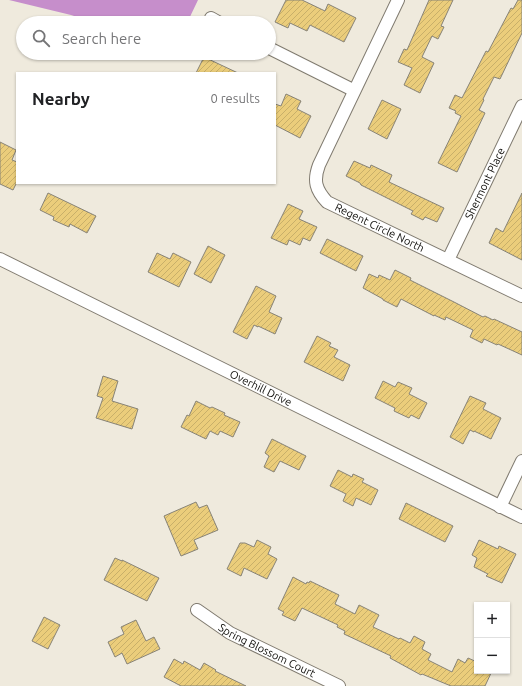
<!DOCTYPE html>
<meta charset="utf-8">
<style>
body{margin:0;font-family:Ubuntu,sans-serif;background:#f6f6f6;color:#202124}
.controls{position:absolute;right:12px;bottom:12px;display:grid;overflow:hidden;border-radius:0px;box-shadow:0 1px 3px #0004}
.controls button{width:36px;height:36px;display:grid;place-items:center;padding:0;border:0;border-bottom:1px solid #e0e0e0;background:#fff;color:#202124;font:20px sans-serif}
.list{margin:0;padding:0;list-style:none}
h2{display:flex;justify-content:space-between;align-items:center;height:52px;margin:0;padding:0 16px;font-size:17px}
h2 small{font-size:13px;font-weight:400;color:#757577}
.icon{flex:none;width:22px;height:22px;fill:none;stroke:currentColor;stroke-width:2;stroke-linecap:round;stroke-linejoin:round}
.map{position:relative;flex:none;width:522px;height:686px;overflow:hidden}
.search{position:absolute;background:#fff;box-shadow:0 1px 3px #0004;left:16px;top:16px;width:260px;height:44px;display:flex;align-items:center;gap:10px;box-sizing:border-box;padding:0 14px;border-radius:22px;color:#757577;font-size:15px}
.panel{position:absolute;background:#fff;box-shadow:0 1px 3px #0004;left:16px;top:72px;width:260px;height:112px;border-radius:0px}
.map>svg:first-child{display:block}
.water{fill:#c68ecb}
.building{fill:url(#building-hatch);stroke:#878377}
.lines{fill:none;stroke-linecap:round;stroke-linejoin:round}
.minor-casing{stroke:#807b70;stroke-width:14}
.minor{stroke:#fff;stroke-width:12}
.labels{text-anchor:middle;stroke-width:4;stroke-linejoin:round;paint-order:stroke}
.street-label{font-size:11px;fill:#0e0d09;stroke:#fcf7ea}
</style>
<div class="map">
<svg width="522" height="686" viewBox="0 0 522 686">
<defs>
<pattern id="building-hatch" width="6" height="6" patternUnits="userSpaceOnUse"><rect width="6" height="6" fill="#ebcd7b"/><path d="M-1 1l2-2M0 6l6-6M5 7l2-2" fill="none" stroke="#c8af69"/></pattern>
</defs>
<rect width="100%" height="100%" fill="#efeadd"/>
<polygon class="water" points="9,0 198,0 187,23 96,23 71,15"/>
<g class="building">
<polygon points="286,0 302,0 325,11 328,4 356,18 344,42 310,25 307,31 290,23 288,28 275,22"/>
<polygon points="429,0 453,0 441,26 444,27 438,39 432,36 422,57 434,63 420,93 404,85 412,68 398,62 404,49 407,50"/>
<polygon points="518,0 522,0 522,33 500,79 494,77 483,99 484,100 479,110 485,113 457,172 438,163 461,116 455,113 456,111 449,108 455,95 462,98 486,51 488,52 511,8 513,9"/>
<polygon points="204,57 238,73 196,73"/>
<polygon points="286,94 301,101 297,109 311,116 300,138 275,125 275,104 281,106"/>
<polygon points="382,100 401,109 387,139 368,129"/>
<polygon points="0,142 16,150 12,160 17,162 17,182 13,190 0,184"/>
<polygon points="354,161 370,168 371,165 392,175 389,182 444,208 437,222 425,217 423,220 411,214 413,211 361,185 360,183 346,176"/>
<polygon points="48,193 96,216 87,233 70,224 69,227 53,220 54,217 40,210"/>
<polygon points="522,193 522,260 489,243 496,228 503,232"/>
<polygon points="288,204 303,211 299,219 317,227 310,241 303,238 300,245 289,240 287,245 271,238"/>
<polygon points="327,239 363,256 356,271 320,253"/>
<polygon points="208,246 225,255 211,283 194,274"/>
<polygon points="157,253 170,259 173,253 191,262 179,287 148,272"/>
<polygon points="395,270 411,278 410,280 454,302 483,317 485,316 493,320 494,319 522,332 522,355 498,344 497,345 484,339 482,343 470,337 473,330 446,317 445,320 434,315 434,316 401,299 397,307 383,300 383,299 363,288 369,274 378,278 379,275 390,280"/>
<polygon points="256,286 276,296 269,312 282,318 275,334 258,326 258,327 254,325 247,339 233,332"/>
<polygon points="317,336 331,343 329,346 338,350 334,357 350,365 343,381 304,362"/>
<polygon points="103,376 118,381 112,401 138,409 132,429 96,418 103,398 97,396"/>
<polygon points="383,381 395,387 398,382 412,388 409,394 427,403 419,419 411,415 409,418 394,411 395,408 375,398"/>
<polygon points="470,396 486,403 483,409 501,418 491,439 474,431 474,432 470,430 463,444 450,437"/>
<polygon points="196,401 210,408 212,407 225,413 224,415 240,422 233,437 220,431 218,435 210,431 206,439 181,427 187,415 189,416"/>
<polygon points="272,439 306,456 299,470 280,461 274,472 264,467 269,456 265,453"/>
<polygon points="338,470 352,477 353,474 364,479 362,482 378,490 371,505 356,498 353,506 343,501 346,494 330,486"/>
<polygon points="196,502 199,508 207,505 218,530 194,540 198,549 181,556 164,516"/>
<polygon points="406,503 453,526 445,542 399,519"/>
<polygon points="257,540 271,547 268,554 277,559 267,579 244,568 241,576 227,569 240,543 245,543 254,547"/>
<polygon points="479,540 498,549 499,546 516,554 502,583 486,576 488,574 474,567 477,558 472,555"/>
<polygon points="115,558 122,561 122,560 159,578 147,601 104,580"/>
<polygon points="293,577 306,584 307,582 309,583 310,581 339,595 335,604 355,614 359,605 379,615 373,627 399,639 400,638 410,643 414,636 425,642 422,649 431,654 428,660 452,672 458,659 465,663 468,658 477,662 477,671 492,671 485,686 451,686 422,674 421,675 390,658 391,656 344,634 345,631 337,627 338,625 302,608 295,621 282,615 284,612 278,609"/>
<polygon points="44,617 60,625 48,649 32,641"/>
<polygon points="136,620 146,641 154,637 160,649 127,664 122,653 115,657 108,642 124,634 121,627"/>
<polygon points="174,659 183,664 184,661 200,670 204,663 216,670 215,671 246,686 181,686 164,677"/>
</g>
<g class="lines">
<defs>
<g id="minor">
<path id="s1" d="M398,0L319,165C313,181 316,190 327,202L522,296"/>
<polyline points="211,18 220,23"/>
<polyline points="269,48 353,90"/>
<path id="s2" d="M0,259L522,517"/>
<path id="s3" d="M448,260L522,106"/>
<polyline points="500,507 522,461"/>
<path id="s4" d="M197,610L230,633L339,686"/>
</g>
</defs>
<use href="#minor" class="minor-casing"/>
<use href="#minor" class="minor"/>
</g>
<g class="labels">
<g class="street-label">
<text dy="4" stroke="none"><textPath href="#s3" startOffset="85">Shermont Place</textPath></text>
<text dy="4" stroke="none"><textPath href="#s1" startOffset="282">Regent Circle North</textPath></text>
<text dy="4" stroke="none"><textPath href="#s2" startOffset="291">Overhill Drive</textPath></text>
<text dy="4" stroke="none"><textPath href="#s4" startOffset="81">Spring Blossom Court</textPath></text>
</g>
</g>
</svg>
<div class="controls">
<button>+</button>
<button>−</button>
</div>
<div class="search"><svg class="icon" aria-label="search" viewBox="0 0 24 24"><circle cx="10" cy="10" r="6"/><path d="M15 15l6 6"/></svg>Search here</div>
<section class="panel">
<h2>Nearby<small>0 results</small></h2>
<ul class="list">
</ul>
</section>
</div>
